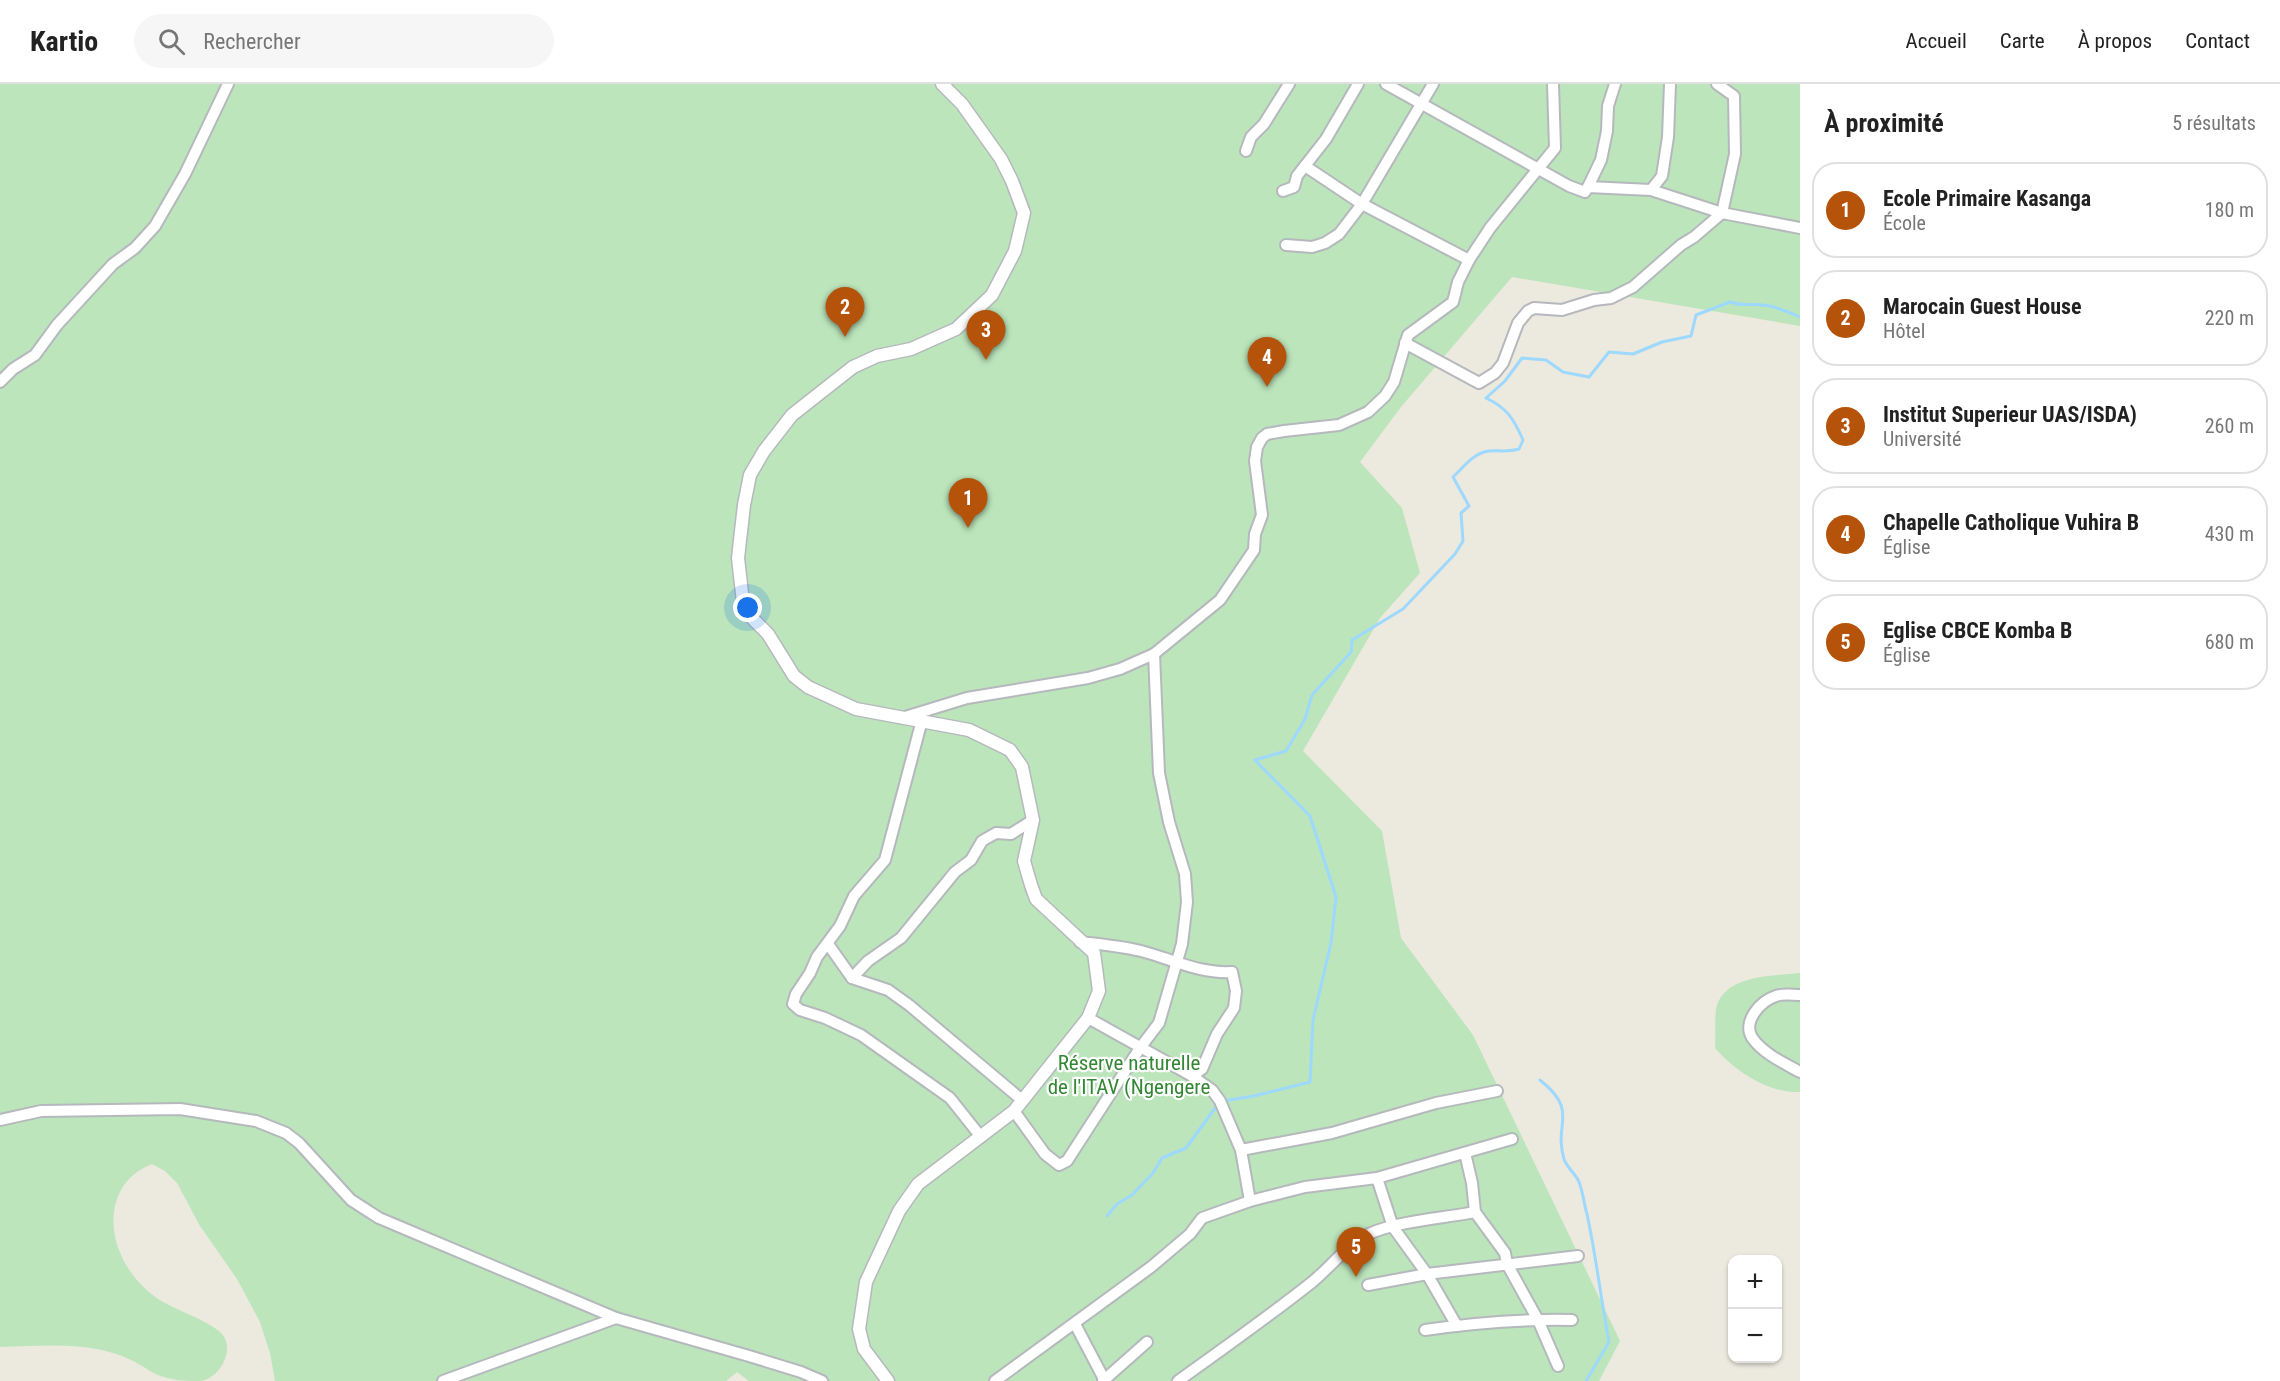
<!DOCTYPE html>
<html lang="fr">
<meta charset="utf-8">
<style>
body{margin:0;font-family:"Roboto Condensed",sans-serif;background:#f6f6f6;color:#222}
.controls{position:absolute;right:18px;bottom:18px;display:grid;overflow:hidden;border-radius:12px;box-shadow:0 2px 4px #0004}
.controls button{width:54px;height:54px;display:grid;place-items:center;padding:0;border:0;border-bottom:2px solid #e0e0e0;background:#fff;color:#222;font:30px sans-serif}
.you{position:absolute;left:748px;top:524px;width:21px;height:21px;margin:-15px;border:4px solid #fff;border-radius:50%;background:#1a73e8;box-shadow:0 0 0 9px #1a73e833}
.badge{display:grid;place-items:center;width:39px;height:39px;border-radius:50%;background:#b45309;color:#fff;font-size:20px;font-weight:700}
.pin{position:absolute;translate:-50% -50px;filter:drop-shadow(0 2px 3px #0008)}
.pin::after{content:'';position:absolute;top:32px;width:21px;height:18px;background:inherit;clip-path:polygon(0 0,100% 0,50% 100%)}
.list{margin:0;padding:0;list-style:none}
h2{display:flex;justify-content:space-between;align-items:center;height:78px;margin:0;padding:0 24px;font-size:26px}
h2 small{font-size:20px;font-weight:400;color:#767676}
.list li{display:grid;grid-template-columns:39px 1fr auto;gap:18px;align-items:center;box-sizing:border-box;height:96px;margin:0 12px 12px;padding:0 12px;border:2px solid #e0e0e0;border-radius:24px}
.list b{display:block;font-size:22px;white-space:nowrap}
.list p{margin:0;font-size:20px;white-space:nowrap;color:#767676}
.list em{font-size:20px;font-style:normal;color:#767676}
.icon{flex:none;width:33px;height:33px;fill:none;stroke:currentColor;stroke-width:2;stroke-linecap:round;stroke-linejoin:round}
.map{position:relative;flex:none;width:1800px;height:1297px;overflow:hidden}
header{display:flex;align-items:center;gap:36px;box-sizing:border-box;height:84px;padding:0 30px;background:#fff;border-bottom:2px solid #e0e0e0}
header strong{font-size:28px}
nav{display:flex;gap:33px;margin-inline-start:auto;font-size:21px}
.search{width:420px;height:54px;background:#f6f6f6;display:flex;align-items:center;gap:15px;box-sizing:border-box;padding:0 21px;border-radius:33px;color:#767676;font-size:22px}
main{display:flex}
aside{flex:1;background:#fff}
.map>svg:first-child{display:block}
.green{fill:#bce5bb}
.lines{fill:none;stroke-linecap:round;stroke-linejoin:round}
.stream{stroke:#9dd8ff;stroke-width:3}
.minor-casing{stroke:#b5b8bd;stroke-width:14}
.tertiary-casing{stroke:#b5b8bd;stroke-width:15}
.minor{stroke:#fff;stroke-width:10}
.tertiary{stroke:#fff;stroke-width:12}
.labels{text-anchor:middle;stroke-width:4.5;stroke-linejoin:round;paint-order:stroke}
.park-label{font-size:21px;fill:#338633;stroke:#fff}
</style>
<header>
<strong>Kartio</strong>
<div class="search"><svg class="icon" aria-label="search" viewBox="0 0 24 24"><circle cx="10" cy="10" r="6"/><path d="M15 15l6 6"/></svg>Rechercher</div>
<nav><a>Accueil</a><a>Carte</a><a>À propos</a><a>Contact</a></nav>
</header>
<main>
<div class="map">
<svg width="1800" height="1297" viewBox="0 0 1800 1297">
<rect width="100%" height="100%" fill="#ece9df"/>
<g class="green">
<path d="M0,0H1800V242L1512,193L1401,323L1360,378L1402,424L1420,489L1380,534L1303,667L1382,747L1401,854L1473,951L1620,1257L1599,1297H749L737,1288L726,1297H275L270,1269L260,1238L237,1195L200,1142L177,1099L165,1087L152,1080C132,1088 120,1101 115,1122C107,1160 131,1199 163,1218C181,1228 202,1234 219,1247C238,1262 220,1297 198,1297C185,1297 170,1296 158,1291C152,1289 148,1285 142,1282C134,1277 123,1272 113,1269C77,1258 37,1262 0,1263Z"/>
<path d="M1800,889V1008C1768,1009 1736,988 1715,964C1716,953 1714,931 1717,921C1728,890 1774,892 1800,889Z"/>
</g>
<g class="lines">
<g class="stream">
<path d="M1255,676L1286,667L1305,635L1312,611L1351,568L1352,556L1403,525L1455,470L1463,457L1461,429L1469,422L1453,393C1463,384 1471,372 1484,368C1494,365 1507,369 1519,365L1523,356C1514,335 1507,324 1486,314L1505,297L1522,274L1546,276L1563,288L1589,293L1609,268L1633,270L1662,258L1691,252L1696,231L1730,218C1744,223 1749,219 1763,221C1775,222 1789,228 1800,233"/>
<path d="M1540,996C1580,1028 1553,1038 1564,1075C1567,1084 1576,1090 1579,1098C1583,1108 1584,1120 1587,1130C1596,1172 1601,1215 1609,1258L1586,1297"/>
<polyline points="1223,1017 1254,1012 1310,998 1313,936 1331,859 1336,813 1310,732 1255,676"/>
<polyline points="1107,1132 1117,1120 1132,1111 1153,1089 1162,1074 1186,1064 1218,1020"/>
</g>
<defs>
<g id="minor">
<polyline points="1386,0 1569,102 1585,108 1588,103 1651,106 1722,129 1800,144"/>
<polyline points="1246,67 1251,53 1264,40 1289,0"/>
<polyline points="1305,82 1362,120 1469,176"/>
<polyline points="1588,103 1601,76 1607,47 1608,22 1615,0"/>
<polyline points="1651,106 1662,92 1668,53 1670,0"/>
<polyline points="1283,107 1294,103 1297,92 1326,55 1358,0"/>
<polyline points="1286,161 1312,163 1325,159 1339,150 1362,120 1433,0"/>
<polyline points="1405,259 1479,299 1495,289 1503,279 1518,239 1528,227 1534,224 1562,226 1594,216 1611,214 1633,203 1681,161 1694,153 1722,129 1735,70 1734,12 1717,0"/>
<polyline points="0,298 13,285 35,271 57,241 113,180 135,164 155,142 185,90 228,0"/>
<polyline points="905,633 967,614 1088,594 1120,585 1154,570 1220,516 1254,466 1255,450 1262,431 1255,377 1257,363 1262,354 1267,350 1284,347 1339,341 1368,328 1385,312 1394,298 1408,251 1453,218 1458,198 1469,176 1490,144 1555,64 1553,0"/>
<polyline points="922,636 885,776 854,812 840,842 817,873 810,889 796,910 793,920 800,926 825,934 861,951 950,1014 981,1053"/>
<path d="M1080,858C1100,860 1121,862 1141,867C1172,875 1199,890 1232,888L1236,907L1234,924L1217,950L1202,985L1192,992"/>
<polyline points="828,860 852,894 888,906 909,921 1022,1016"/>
<polyline points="852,894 868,877 901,854 955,788 971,776 982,757 996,749 1011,750 1033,736"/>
<path d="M1800,911C1793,911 1783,909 1776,912C1760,917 1741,939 1753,955C1764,970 1784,979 1800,988"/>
<polyline points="1088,934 1192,992 1212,1006 1220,1017 1241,1066 1250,1117"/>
<polyline points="1014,1027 1045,1070 1059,1081 1067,1077 1140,964 1159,939 1182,860 1187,818 1185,790 1169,738 1159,689 1154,570"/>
<polyline points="0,1036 41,1027 180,1025 256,1037 286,1049 299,1059 351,1116 379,1134 616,1234 749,1272 801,1288 822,1297"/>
<polyline points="1241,1066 1332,1049 1436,1019 1497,1007"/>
<polyline points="1465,1069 1472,1099 1475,1128 1505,1169 1507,1180 1538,1236 1558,1282"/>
<polyline points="1377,1094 1393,1143 1427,1190 1457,1242"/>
<polyline points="1368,1201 1427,1190 1578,1172"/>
<polyline points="1075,1240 1105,1297"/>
<path d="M1425,1246C1474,1239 1523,1235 1572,1236"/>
<polyline points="443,1297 616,1234"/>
<polyline points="995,1297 1151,1183 1190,1150 1202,1134 1250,1117 1305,1103 1377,1094 1512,1055"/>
<polyline points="1103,1297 1147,1258"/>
<path d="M1178,1297C1223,1265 1268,1233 1311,1199C1331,1183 1348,1159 1371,1149C1399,1137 1444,1134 1475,1128"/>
</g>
<polyline id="tertiary" points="888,1297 864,1265 859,1245 866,1198 899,1127 918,1100 1014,1027 1088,934 1099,907 1094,869 1036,815 1031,801 1024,777 1033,736 1022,683 1010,666 969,646 856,625 808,603 794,592 768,550 746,528 743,518 738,474 744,421 750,391 764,367 792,331 853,283 877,272 911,265 956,245 992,211 1015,167 1024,129 1012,97 1001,75 962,20 942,0"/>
</defs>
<use href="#minor" class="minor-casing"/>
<use href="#tertiary" class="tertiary-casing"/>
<use href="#minor" class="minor"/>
<use href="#tertiary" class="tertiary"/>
</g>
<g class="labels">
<g class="park-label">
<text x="1129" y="986">Réserve naturelle<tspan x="1129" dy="24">de l'ITAV (Ngengere</tspan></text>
</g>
</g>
</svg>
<div class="controls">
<button>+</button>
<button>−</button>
</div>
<div class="you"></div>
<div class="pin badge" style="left:968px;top:444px">1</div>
<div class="pin badge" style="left:845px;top:253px">2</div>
<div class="pin badge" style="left:986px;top:276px">3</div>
<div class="pin badge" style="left:1267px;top:303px">4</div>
<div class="pin badge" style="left:1356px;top:1193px">5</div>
</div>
<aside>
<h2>À proximité<small>5 résultats</small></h2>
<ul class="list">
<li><span class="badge">1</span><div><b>Ecole Primaire Kasanga</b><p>École</p></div><em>180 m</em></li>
<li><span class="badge">2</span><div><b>Marocain Guest House</b><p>Hôtel</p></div><em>220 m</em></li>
<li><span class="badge">3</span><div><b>Institut Superieur UAS/ISDA)</b><p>Université</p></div><em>260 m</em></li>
<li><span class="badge">4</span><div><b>Chapelle Catholique Vuhira B</b><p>Église</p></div><em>430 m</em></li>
<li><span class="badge">5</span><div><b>Eglise CBCE Komba B</b><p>Église</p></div><em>680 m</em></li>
</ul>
</aside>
</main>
